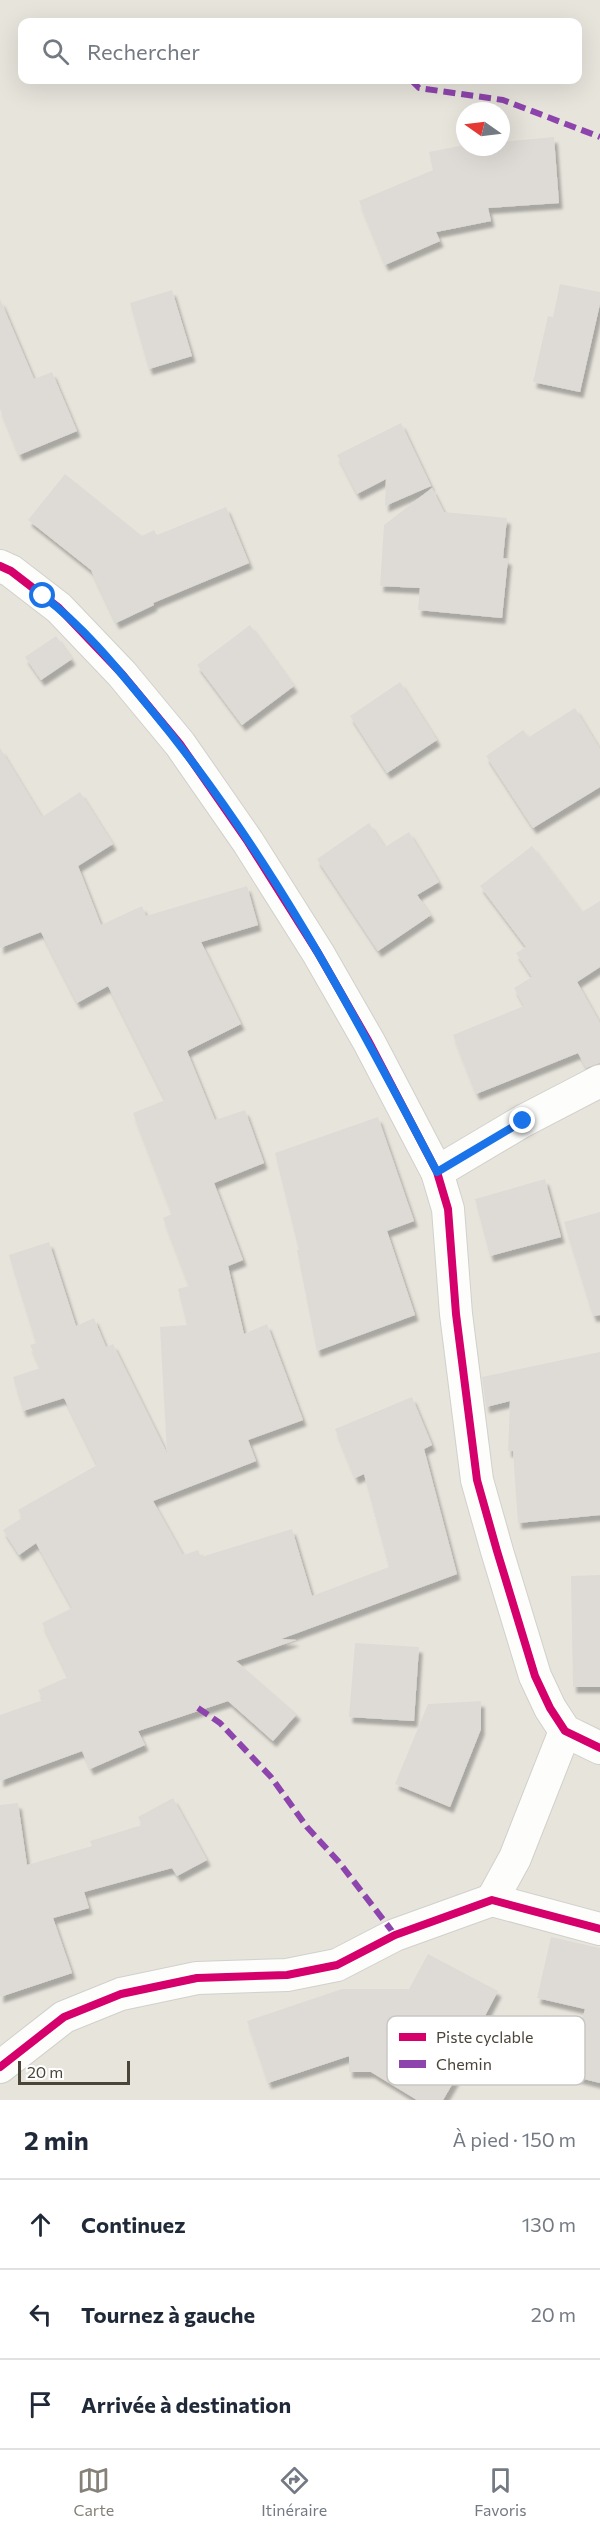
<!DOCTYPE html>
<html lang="fr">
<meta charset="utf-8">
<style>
body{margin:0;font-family:Commissioner,sans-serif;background:#f2f2f3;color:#1f2937}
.compass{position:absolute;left:456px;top:102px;width:54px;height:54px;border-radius:50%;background:#fff;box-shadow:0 6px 24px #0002;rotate:284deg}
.scale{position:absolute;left:18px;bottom:15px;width:112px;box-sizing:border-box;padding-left:6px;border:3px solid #4b4439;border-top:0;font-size:16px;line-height:21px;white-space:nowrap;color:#4b4439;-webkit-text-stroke:4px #fff;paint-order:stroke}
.stop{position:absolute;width:18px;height:18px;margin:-14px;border:4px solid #1a73e8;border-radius:50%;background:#fff}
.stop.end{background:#1a73e8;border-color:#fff;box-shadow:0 2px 6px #0008}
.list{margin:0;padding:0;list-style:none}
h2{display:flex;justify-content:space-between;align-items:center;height:78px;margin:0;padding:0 24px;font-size:26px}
h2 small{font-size:20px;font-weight:400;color:#747a83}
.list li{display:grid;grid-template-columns:39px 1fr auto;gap:18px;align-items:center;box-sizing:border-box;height:90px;padding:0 24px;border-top:2px solid #e0e1e3}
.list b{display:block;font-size:22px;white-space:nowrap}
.list em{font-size:20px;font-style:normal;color:#747a83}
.icon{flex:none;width:33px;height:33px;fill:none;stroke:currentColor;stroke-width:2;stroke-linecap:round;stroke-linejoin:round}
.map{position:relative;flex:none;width:600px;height:2100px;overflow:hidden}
.search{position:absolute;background:#fff;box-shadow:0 6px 24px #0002;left:18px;right:18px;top:18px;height:66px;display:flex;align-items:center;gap:15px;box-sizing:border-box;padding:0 21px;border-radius:12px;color:#747a83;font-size:22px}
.sheet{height:348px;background:#fff}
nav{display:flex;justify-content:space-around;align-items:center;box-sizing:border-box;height:84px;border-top:2px solid #e0e1e3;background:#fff;font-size:16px;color:#747a83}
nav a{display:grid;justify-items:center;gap:3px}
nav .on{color:#868178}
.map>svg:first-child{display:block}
.residential{fill:#e7e4dc;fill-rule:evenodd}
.building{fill:#dedbd6;filter:url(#shadow)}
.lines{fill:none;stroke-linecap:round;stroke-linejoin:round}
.street-casing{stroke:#d2d0cb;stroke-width:34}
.street{stroke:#fdfdfc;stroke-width:32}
.quiet{stroke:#8e44ad;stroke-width:6;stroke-dasharray:12 6;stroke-linecap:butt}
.cycleway-casing{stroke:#fff;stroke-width:11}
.cycleway{stroke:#d6006c;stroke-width:8}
.route{stroke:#1a73e8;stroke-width:8}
.key{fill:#fff;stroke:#c9c7c4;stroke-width:1.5}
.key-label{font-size:16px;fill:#4b4439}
</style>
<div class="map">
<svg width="600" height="2100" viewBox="0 0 600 2100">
<defs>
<filter id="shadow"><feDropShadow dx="3.5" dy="6" stdDeviation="1.5" flood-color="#0004"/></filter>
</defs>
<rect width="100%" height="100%" fill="#f4f2ee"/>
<path class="residential" d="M0,0H600V2100H0ZM22,22H578V80H22ZM465,111H501V147H465Z"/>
<g class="building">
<polygon points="554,137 559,203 488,208 491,221 436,232 440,241 385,265 359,201 433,170 429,152 464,145 465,147 501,147 501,142"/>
<polygon points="560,284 600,292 600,304 580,392 533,382 548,316 553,317"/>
<polygon points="172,290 192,356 149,369 130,303"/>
<polygon points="0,299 34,379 52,372 77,431 19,455 0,409"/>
<polygon points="401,423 431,486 385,506 386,479 357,494 337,455"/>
<polygon points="65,474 142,536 154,530 157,535 226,507 249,563 153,603 154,605 116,623 91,570 28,520"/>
<polygon points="432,488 444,512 507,518 503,558 508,559 502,618 418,610 420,588 380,586 384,525"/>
<polygon points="250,625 294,686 242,725 197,665"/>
<polygon points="56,636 72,659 41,680 25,657"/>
<polygon points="400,682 437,740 387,773 350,716"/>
<polygon points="575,708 600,749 600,787 533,828 486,756 523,730 529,737"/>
<polygon points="0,748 42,817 80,792 113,844 78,866 101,925 142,906 146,916 247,886 258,925 201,942 241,1024 187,1051 215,1120 245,1110 264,1163 214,1183 243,1260 228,1266 244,1334 267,1324 303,1420 248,1440 256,1461 153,1501 183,1555 198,1550 201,1557 292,1529 312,1596 389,1567 364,1474 355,1478 335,1429 412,1397 432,1445 424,1449 457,1574 281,1639 296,1640 236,1661 297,1714 273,1741 228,1701 138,1731 145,1745 90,1769 82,1751 0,1781 0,1715 43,1700 38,1690 68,1677 42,1623 72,1608 36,1543 19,1555 3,1530 22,1518 18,1510 97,1465 64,1398 23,1411 13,1377 40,1368 30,1345 36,1343 9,1255 49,1242 76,1326 94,1318 106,1347 113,1344 167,1453 160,1327 187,1325 178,1289 189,1286 163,1218 172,1214 133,1113 165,1100 108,986 77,1003 41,932 0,948"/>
<polygon points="369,823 385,847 409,832 439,882 417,895 431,915 378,951 317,859"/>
<polygon points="532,846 582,912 600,901 600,967 577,982 600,1023 600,1063 586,1068 578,1053 476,1094 453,1035 524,1006 514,988 532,977 516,953 526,947 480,886"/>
<polygon points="378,1117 414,1221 387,1231 415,1315 317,1351 297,1250 299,1250 275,1153"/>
<polygon points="545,1179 561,1237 490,1256 475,1199"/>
<polygon points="600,1212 600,1315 593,1316 564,1222"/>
<polygon points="600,1352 600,1515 518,1523 513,1451 508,1451 510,1401 486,1407 482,1377"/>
<polygon points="600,1575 600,1687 573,1687 571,1576"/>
<polygon points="355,1643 419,1647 414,1721 349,1717"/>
<polygon points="481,1701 481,1729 450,1807 395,1784 428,1704"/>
<polygon points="173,1798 207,1860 177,1876 172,1868 84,1892 89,1908 53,1918 72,1973 0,1997 0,1805 18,1803 27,1865 92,1846 90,1841 142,1825 138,1817"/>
<polygon points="551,1937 600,1948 600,2083 568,2075 585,2009 537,1998"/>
<polygon points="428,1954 498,1991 473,2039 477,2042 443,2100 417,2100 371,2072 349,2072 349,2056 268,2083 247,2021 342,1989 409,1989"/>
</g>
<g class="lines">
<defs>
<g id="street">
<polyline points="0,566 11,571 59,608 122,674 180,744 248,842 318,953 369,1042 437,1172 448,1209 456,1314 477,1480 497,1551 535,1676 550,1708 565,1731 600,1748"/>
<polyline points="437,1172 523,1121 600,1081"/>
<polyline points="492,1900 515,1858 565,1731"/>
<polyline points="0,2067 64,2017 121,1994 197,1978 287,1975 337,1965 395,1935 492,1900 600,1929"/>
</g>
</defs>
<use href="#street" class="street-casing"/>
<use href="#street" class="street"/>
<g class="quiet">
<polyline points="411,80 419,88 503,100 600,137"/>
<polyline points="198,1708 220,1723 271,1777 307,1827 339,1862 395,1935"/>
</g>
<defs>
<g id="cycleway">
<polyline points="0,566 11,571 59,608 122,674 180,744 248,842 318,953 369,1042 437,1172 448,1209 456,1314 477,1480 497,1551 535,1676 550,1708 565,1731 600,1748"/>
<polyline points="0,2067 64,2017 121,1994 197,1978 287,1975 337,1965 395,1935 492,1900 600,1929"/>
</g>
</defs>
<use href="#cycleway" class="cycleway-casing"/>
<use href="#cycleway" class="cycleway"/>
</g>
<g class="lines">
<path class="route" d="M43,596C83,626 117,668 149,707C266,847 353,1011 437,1172L523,1121"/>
</g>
<rect x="387" y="2016" width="198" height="69" rx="9" class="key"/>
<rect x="399" y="2033" width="27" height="8" fill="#d6006c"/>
<rect x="399" y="2060" width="27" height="8" fill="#8e44ad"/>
<g class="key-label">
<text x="436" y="2043">Piste cyclable</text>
<text x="436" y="2070">Chemin</text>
</g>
</svg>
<svg class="compass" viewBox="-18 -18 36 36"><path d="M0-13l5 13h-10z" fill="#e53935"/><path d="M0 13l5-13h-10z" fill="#747a83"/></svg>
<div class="scale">20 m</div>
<div class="stop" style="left:43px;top:596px"></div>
<div class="stop end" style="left:523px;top:1121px"></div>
<div class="search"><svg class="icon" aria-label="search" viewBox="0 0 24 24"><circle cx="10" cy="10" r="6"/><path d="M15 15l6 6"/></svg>Rechercher</div>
</div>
<section class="sheet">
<h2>2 min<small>À pied · 150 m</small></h2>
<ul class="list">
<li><svg class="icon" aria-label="ahead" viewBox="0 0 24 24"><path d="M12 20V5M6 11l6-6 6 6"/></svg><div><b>Continuez</b></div><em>130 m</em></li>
<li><svg class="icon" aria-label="left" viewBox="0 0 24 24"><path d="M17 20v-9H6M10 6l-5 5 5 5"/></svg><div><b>Tournez à gauche</b></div><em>20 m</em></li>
<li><svg class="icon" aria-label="arrive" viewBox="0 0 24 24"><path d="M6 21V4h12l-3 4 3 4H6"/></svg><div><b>Arrivée à destination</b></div></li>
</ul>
</section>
<nav>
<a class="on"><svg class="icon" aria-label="map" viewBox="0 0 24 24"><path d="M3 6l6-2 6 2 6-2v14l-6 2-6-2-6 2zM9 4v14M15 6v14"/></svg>Carte</a>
<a><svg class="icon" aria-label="directions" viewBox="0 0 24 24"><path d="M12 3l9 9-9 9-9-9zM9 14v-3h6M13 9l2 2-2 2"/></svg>Itinéraire</a>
<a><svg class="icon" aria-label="saved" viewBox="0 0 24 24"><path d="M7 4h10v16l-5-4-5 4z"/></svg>Favoris</a>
</nav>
